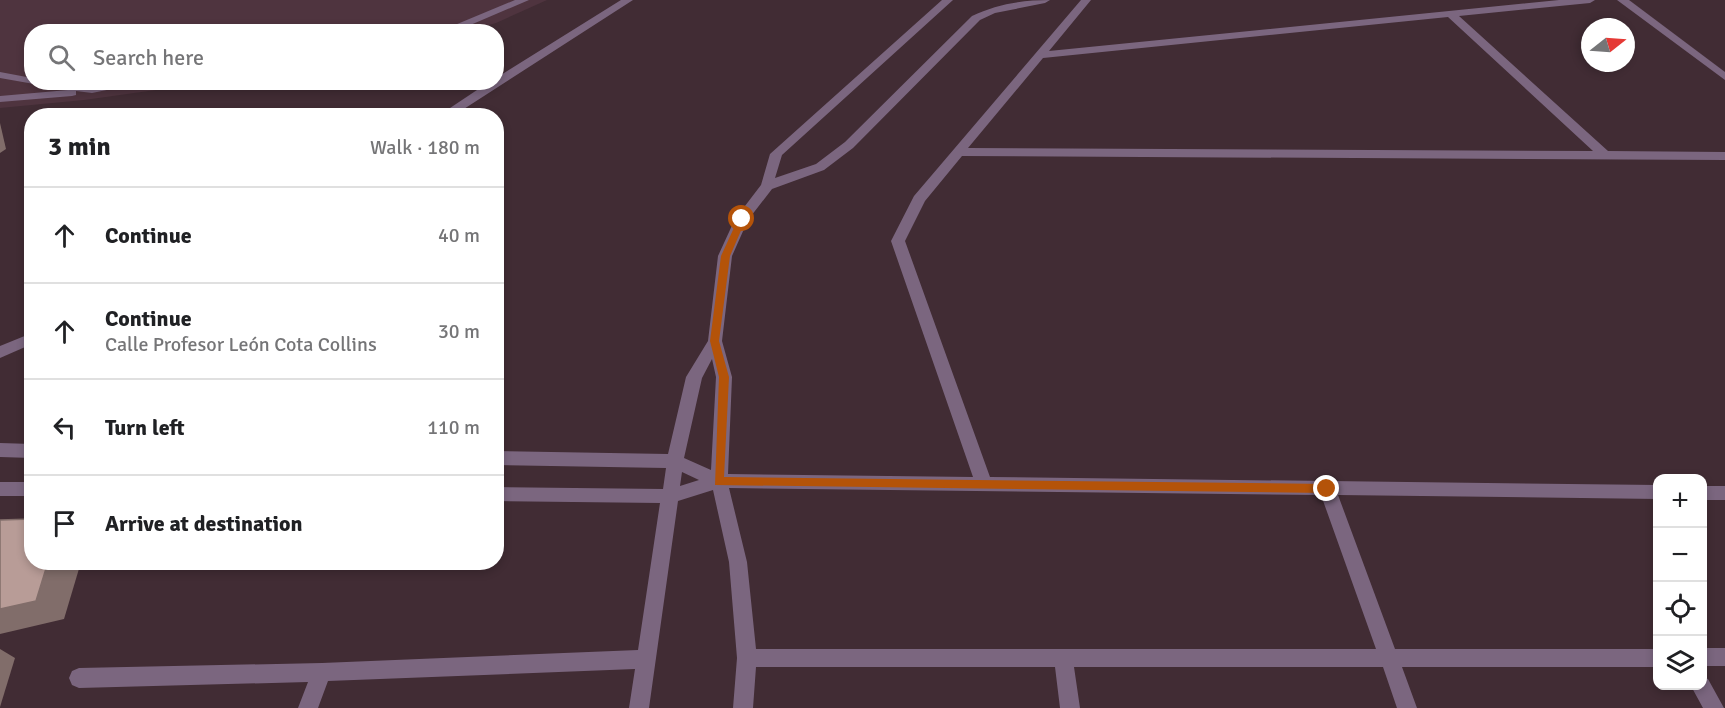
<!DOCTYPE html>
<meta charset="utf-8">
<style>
body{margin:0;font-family:Signika,sans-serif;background:#f6f6f6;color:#202124}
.controls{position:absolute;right:18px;bottom:18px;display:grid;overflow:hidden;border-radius:12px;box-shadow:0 3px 9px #0003}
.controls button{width:54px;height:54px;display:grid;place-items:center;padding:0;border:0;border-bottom:2px solid #e0e0e0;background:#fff;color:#202124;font:30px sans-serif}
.compass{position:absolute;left:1581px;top:18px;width:54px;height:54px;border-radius:50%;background:#fff;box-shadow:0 3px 9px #0003;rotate:73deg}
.stop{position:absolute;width:18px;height:18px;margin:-14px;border:4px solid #b45309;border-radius:50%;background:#fff}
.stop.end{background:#b45309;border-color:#fff;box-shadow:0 2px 6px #0008}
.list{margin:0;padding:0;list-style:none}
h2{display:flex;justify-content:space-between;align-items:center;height:78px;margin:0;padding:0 24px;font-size:26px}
h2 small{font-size:20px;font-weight:400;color:#757577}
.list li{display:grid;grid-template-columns:39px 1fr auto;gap:18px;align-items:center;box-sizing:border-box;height:96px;padding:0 24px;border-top:2px solid #e0e0e0}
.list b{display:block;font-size:22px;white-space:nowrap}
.list p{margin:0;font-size:20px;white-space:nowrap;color:#757577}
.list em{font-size:20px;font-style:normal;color:#757577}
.icon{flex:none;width:33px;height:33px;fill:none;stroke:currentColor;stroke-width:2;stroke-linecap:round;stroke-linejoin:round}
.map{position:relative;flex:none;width:1725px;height:708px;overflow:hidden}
.search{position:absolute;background:#fff;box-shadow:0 3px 9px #0003;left:24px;top:24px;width:480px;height:66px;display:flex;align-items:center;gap:15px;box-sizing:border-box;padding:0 21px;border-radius:24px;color:#757577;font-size:22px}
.panel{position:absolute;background:#fff;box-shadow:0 3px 9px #0003;left:24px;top:108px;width:480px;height:462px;border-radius:24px}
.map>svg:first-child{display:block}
.built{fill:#4f343f}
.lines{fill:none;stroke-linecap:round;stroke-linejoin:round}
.service{fill:#7b667f;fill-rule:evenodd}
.minor{fill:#7b667f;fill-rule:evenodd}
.tertiary{fill:#7b667f;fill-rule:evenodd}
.shaded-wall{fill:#816d6a}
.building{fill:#b89c97;stroke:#816d6a;stroke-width:1.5}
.route{fill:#b45309}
</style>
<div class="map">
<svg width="1725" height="708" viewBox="0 0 1725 708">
<rect width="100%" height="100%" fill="#412c34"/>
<polygon class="built" points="0,0 547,0 496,23 468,31 32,32 32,82 206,83 84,100 0,108"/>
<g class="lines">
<g class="service">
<polygon points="515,0 529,0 454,32 438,32"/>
<polygon points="0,72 32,78 32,82 65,82 92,87 117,82 146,82 92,93 76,91 76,95 72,96 0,102 0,96 68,90 0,78"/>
</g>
<g class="minor">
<path d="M942,0H953L782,155L775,178L816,164L845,142L972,16C997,4 1023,0 1050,0L1045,3L995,13L980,20L853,148L824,170L772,189L748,220L732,256L722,341L732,377L728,474L973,477L891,241L914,196L1081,0H1091L1049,51L1559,0H1595L1590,3L1459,16L1608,151L1725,152V160L962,156L925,201L905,241L990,477L1658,485V499L1338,495L1395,649H1658V667H1402L1417,708H1397L1383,667H1074L1080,708H1060L1055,667H756L753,708H733L737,658L729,562L713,490L678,501L649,708H629L635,669L328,681L318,708H298L308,682L79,688L72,685L69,678L72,671L79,668L322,663L638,650L660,503L496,501V487L663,489L666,468L496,465V451L668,454L686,377L708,341L718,256L735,219L761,185L770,154ZM1448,17L1593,151L968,148L1043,58ZM712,359L716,377L711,470L684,458L702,378ZM682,472L699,480L680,486ZM729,488L1321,495L1376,649H756L747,562Z"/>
<polygon points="1617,0 1629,0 1725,72 1725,80"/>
<polygon points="0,443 32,444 32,458 0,457"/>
<rect x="0" y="482" width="32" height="14"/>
<rect x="1702" y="486" width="23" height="14"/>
<rect x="1702" y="648" width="23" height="18"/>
<polygon points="1702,677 1708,679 1724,708 1703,708 1691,686 1702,686"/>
</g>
<g class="tertiary">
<polygon points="621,0 633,0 453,116 438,116 489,82 496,82 496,78"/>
<polygon points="32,333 32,344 0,358 0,346"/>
</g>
</g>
<g class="shaded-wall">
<polygon points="0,123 6,149 0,153"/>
<polygon points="48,562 81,562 64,619 0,634 0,609"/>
<polygon points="0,649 15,658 0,707"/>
</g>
<polygon class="building" points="32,519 32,562 48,562 36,601 0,609 0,520"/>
<polygon class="route" points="742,216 746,219 730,256 719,341 729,377 724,477 1327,484 1333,489 1327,493 715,485 719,377 710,341 721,256 738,219"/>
</svg>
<div class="controls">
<button>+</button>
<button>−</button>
<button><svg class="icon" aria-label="locate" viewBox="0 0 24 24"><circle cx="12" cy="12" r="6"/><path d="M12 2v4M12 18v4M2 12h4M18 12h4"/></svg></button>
<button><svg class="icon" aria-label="layers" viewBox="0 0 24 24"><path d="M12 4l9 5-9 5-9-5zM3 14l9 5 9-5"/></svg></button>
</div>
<svg class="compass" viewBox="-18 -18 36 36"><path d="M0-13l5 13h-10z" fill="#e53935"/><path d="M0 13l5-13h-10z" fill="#757577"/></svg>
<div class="stop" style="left:742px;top:219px"></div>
<div class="stop end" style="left:1327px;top:489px"></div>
<div class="search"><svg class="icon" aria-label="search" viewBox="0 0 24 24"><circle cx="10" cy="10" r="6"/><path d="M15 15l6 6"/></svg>Search here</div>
<section class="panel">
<h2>3 min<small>Walk · 180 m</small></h2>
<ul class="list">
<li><svg class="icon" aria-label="ahead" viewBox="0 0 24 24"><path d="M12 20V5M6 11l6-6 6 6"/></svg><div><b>Continue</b></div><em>40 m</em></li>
<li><svg class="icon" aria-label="ahead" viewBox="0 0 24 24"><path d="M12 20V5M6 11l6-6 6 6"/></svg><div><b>Continue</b><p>Calle Profesor León Cota Collins</p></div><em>30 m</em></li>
<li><svg class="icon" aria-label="left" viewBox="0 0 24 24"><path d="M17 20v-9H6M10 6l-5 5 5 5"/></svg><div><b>Turn left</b></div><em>110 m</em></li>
<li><svg class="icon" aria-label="arrive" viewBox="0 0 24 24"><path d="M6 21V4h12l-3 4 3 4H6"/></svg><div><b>Arrive at destination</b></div></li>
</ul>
</section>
</div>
